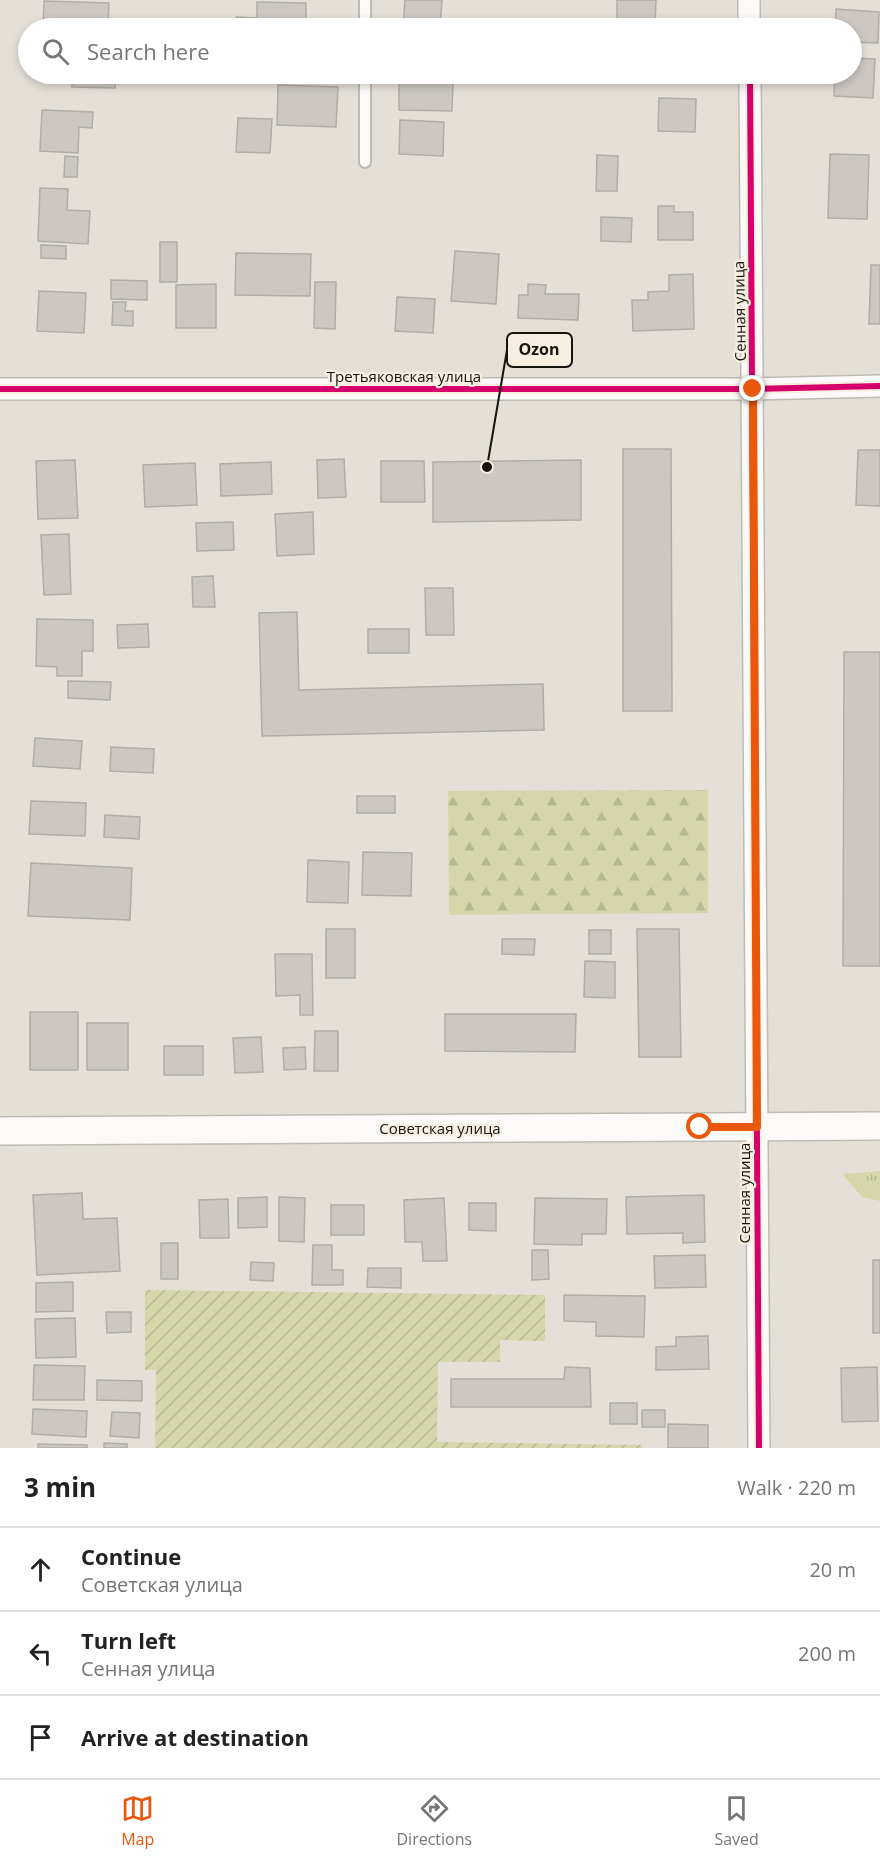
<!DOCTYPE html>
<meta charset="utf-8">
<style>
body{margin:0;font-family:"Open Sans",sans-serif;background:#f2f2f2;color:#222}
.stop{position:absolute;width:18px;height:18px;margin:-14px;border:4px solid #ea580c;border-radius:50%;background:#fff}
.stop.end{background:#ea580c;border-color:#fff;box-shadow:0 2px 6px #0008}
.list{margin:0;padding:0;list-style:none}
h2{display:flex;justify-content:space-between;align-items:center;height:78px;margin:0;padding:0 24px;font-size:26px}
h2 small{font-size:20px;font-weight:400;color:#767676}
.list li{display:grid;grid-template-columns:39px 1fr auto;gap:18px;align-items:center;box-sizing:border-box;height:84px;padding:0 24px;border-top:2px solid #e0e0e0}
.list b{display:block;font-size:22px;white-space:nowrap}
.list p{margin:0;font-size:20px;white-space:nowrap;color:#767676}
.list em{font-size:20px;font-style:normal;color:#767676}
.icon{flex:none;width:33px;height:33px;fill:none;stroke:currentColor;stroke-width:2;stroke-linecap:round;stroke-linejoin:round}
.map{position:relative;flex:none;width:880px;height:1448px;overflow:hidden}
.search{position:absolute;background:#fff;box-shadow:0 3px 9px #0003;left:18px;right:18px;top:18px;height:66px;display:flex;align-items:center;gap:15px;box-sizing:border-box;padding:0 21px;border-radius:33px;color:#767676;font-size:22px}
.sheet{height:330px;background:#fff}
nav{display:flex;justify-content:space-around;align-items:center;box-sizing:border-box;height:84px;border-top:2px solid #e0e0e0;background:#fff;font-size:16px;color:#767676}
nav a{display:grid;justify-items:center;gap:3px}
nav .on{color:#ea580c}
.map>svg:first-child{display:block}
.forest{fill:url(#forest-firs)}
.park{fill:url(#park-tufts)}
.garden{fill:url(#garden-furrows)}
.building{fill:#ccc7c2;stroke:#b0aca6;stroke-width:1.5}
.lines{fill:none;stroke-linecap:round;stroke-linejoin:round}
.service-casing{stroke:#bebbb5;stroke-width:14}
.minor-casing{stroke:#bebbb5;stroke-width:24}
.tertiary-casing{stroke:#bebbb5;stroke-width:30}
.service{stroke:#fbfaf9;stroke-width:10}
.minor{stroke:#fbfaf9;stroke-width:21}
.tertiary{stroke:#fbfaf9;stroke-width:27}
.cycleway-casing{stroke:#f6eee0;stroke-width:10}
.cycleway{stroke:#d6006c;stroke-width:6}
.route{stroke:#ea580c;stroke-width:8}
.labels{text-anchor:middle;stroke-width:4.5;stroke-linejoin:round;paint-order:stroke}
.street-label{font-size:15px;fill:#171410;stroke:#f6eee0}
.leader{fill:none;stroke:#171410;stroke-width:2}
.callout-dot{fill:#171410;stroke:#f6eee0;stroke-width:2}
.callout{fill:#f6eee0;stroke:#171410;stroke-width:2}
.callout-label{font-size:16px;text-anchor:middle;font-weight:bold;fill:#171410}
</style>
<div class="map">
<svg width="880" height="1448" viewBox="0 0 880 1448">
<defs>
<pattern id="forest-firs" width="22" height="20" patternUnits="userSpaceOnUse" patternTransform="scale(1.5)"><rect width="22" height="20" fill="#d5d7ab"/><path d="M5 1l3.5 6h-7zM16 11l3.5 6h-7z" fill="#b6b892"/></pattern>
<pattern id="park-tufts" width="24" height="20" patternUnits="userSpaceOnUse" patternTransform="scale(1.5)"><rect width="24" height="20" fill="#d5d7ab"/><path d="M3 7l-1-3M5 7V3M7 7l1-3M15 17l-1-3M17 17v-4M19 17l1-3" fill="none" stroke="#b6b892"/></pattern>
<pattern id="garden-furrows" width="10" height="10" patternUnits="userSpaceOnUse" patternTransform="scale(1.5)"><rect width="10" height="10" fill="#d5d7ab"/><path d="M-1 1l2-2M0 10L10 0M9 11l2-2" fill="none" stroke="#b6b892"/></pattern>
</defs>
<rect width="100%" height="100%" fill="#e4e0d8"/>
<polygon class="forest" points="708,790 708,913 449,915 448,791"/>
<polygon class="park" points="880,1171 880,1201 862,1197 842,1174"/>
<polygon class="garden" points="145,1290 545,1295 545,1341 500,1340 500,1362 438,1362 437,1442 642,1445 642,1448 155,1448 156,1370 145,1370"/>
<g class="building">
<polygon points="405,0 442,0 440,28 403,28"/>
<polygon points="617,0 656,0 655,23 617,22"/>
<polygon points="44,1 109,3 108,28 43,25"/>
<polygon points="257,2 306,3 306,28 235,28 236,17 257,18"/>
<polygon points="836,9 879,12 878,43 852,42 852,28 835,28"/>
<rect x="638" y="26" width="54" height="2"/>
<polygon points="852,58 875,59 873,98 834,96 835,74 852,74"/>
<polygon points="72,74 115,74 115,88 72,87"/>
<polygon points="399,80 453,82 452,111 399,110"/>
<polygon points="278,85 338,87 336,127 277,125"/>
<polygon points="659,98 696,99 695,132 658,131"/>
<polygon points="42,110 93,112 92,128 79,127 78,153 40,151"/>
<polygon points="238,118 272,119 270,153 236,152"/>
<polygon points="400,120 444,122 443,156 399,154"/>
<polygon points="830,154 869,155 867,219 828,218"/>
<polygon points="597,155 618,156 617,191 596,191"/>
<polygon points="65,156 78,157 77,177 64,177"/>
<polygon points="40,188 68,189 67,210 90,211 88,244 38,241"/>
<polygon points="658,206 674,206 674,212 693,212 693,240 658,240"/>
<polygon points="601,217 632,218 631,242 601,241"/>
<rect x="160" y="242" width="17" height="40"/>
<polygon points="41,245 66,246 66,259 41,258"/>
<polygon points="455,251 499,254 496,304 451,301"/>
<polygon points="236,253 311,254 310,296 235,295"/>
<polygon points="871,265 880,265 880,324 869,324"/>
<polygon points="693,274 694,329 633,331 632,300 648,300 648,292 669,291 669,275"/>
<polygon points="111,280 147,281 147,300 111,299"/>
<polygon points="315,282 336,282 335,329 314,328"/>
<polygon points="216,284 216,328 176,328 176,285"/>
<polygon points="528,284 546,285 545,294 579,294 578,320 518,318 519,295 528,295"/>
<polygon points="39,291 86,293 84,333 37,331"/>
<polygon points="397,297 435,299 433,333 395,331"/>
<polygon points="113,302 126,302 125,311 133,311 133,326 112,325"/>
<polygon points="623,449 671,449 672,711 623,711"/>
<polygon points="858,450 880,450 880,506 856,505"/>
<polygon points="344,459 346,497 318,498 317,460"/>
<polygon points="75,460 78,518 38,519 36,461"/>
<polygon points="581,460 581,520 433,522 433,462"/>
<polygon points="381,461 424,461 425,502 381,502"/>
<polygon points="271,462 272,494 221,496 220,464"/>
<polygon points="195,463 197,505 145,507 143,465"/>
<polygon points="313,512 314,554 277,556 275,514"/>
<polygon points="233,522 234,550 197,551 196,523"/>
<polygon points="69,534 71,594 44,595 41,535"/>
<polygon points="213,576 215,607 193,607 192,577"/>
<polygon points="425,588 453,588 454,635 426,635"/>
<polygon points="297,612 299,690 543,684 544,730 262,736 259,613"/>
<polygon points="37,619 93,620 93,651 82,651 82,676 57,676 57,667 36,666"/>
<polygon points="148,624 149,647 118,648 117,625"/>
<rect x="368" y="629" width="41" height="24"/>
<polygon points="844,652 880,652 880,966 843,966"/>
<polygon points="68,681 111,682 110,700 68,698"/>
<polygon points="35,738 82,741 80,769 33,766"/>
<polygon points="111,747 154,749 153,773 110,771"/>
<rect x="357" y="796" width="38" height="17"/>
<polygon points="31,801 86,803 85,836 29,834"/>
<polygon points="105,815 140,817 139,839 104,837"/>
<polygon points="363,852 412,853 411,896 362,895"/>
<polygon points="308,860 349,862 348,903 307,902"/>
<polygon points="31,863 132,868 130,920 28,916"/>
<rect x="326" y="929" width="29" height="49"/>
<polygon points="637,929 679,929 681,1057 639,1057"/>
<rect x="589" y="930" width="22" height="24"/>
<polygon points="502,939 535,939 534,955 502,954"/>
<polygon points="275,954 312,954 313,1015 300,1015 300,995 276,996"/>
<polygon points="585,961 615,962 615,998 584,997"/>
<rect x="30" y="1012" width="48" height="58"/>
<polygon points="445,1014 576,1014 575,1052 445,1051"/>
<rect x="87" y="1023" width="41" height="47"/>
<polygon points="315,1031 338,1031 338,1071 314,1071"/>
<polygon points="261,1037 263,1072 235,1073 233,1038"/>
<rect x="164" y="1046" width="39" height="29"/>
<polygon points="305,1047 306,1069 284,1070 283,1048"/>
<polygon points="82,1193 83,1219 117,1218 120,1271 37,1275 33,1195"/>
<polygon points="704,1195 705,1242 683,1243 683,1233 627,1234 626,1197"/>
<polygon points="267,1197 267,1227 238,1228 238,1198"/>
<polygon points="279,1197 305,1198 304,1242 279,1241"/>
<polygon points="444,1198 447,1261 423,1261 422,1242 405,1242 404,1200"/>
<polygon points="535,1198 607,1199 606,1234 582,1234 582,1245 534,1244"/>
<polygon points="228,1199 229,1238 200,1238 199,1200"/>
<polygon points="469,1203 496,1203 496,1231 469,1230"/>
<rect x="331" y="1205" width="33" height="30"/>
<rect x="161" y="1243" width="17" height="36"/>
<polygon points="313,1245 332,1245 332,1270 343,1270 343,1285 312,1285"/>
<polygon points="532,1250 548,1250 549,1279 532,1280"/>
<polygon points="705,1255 706,1287 655,1288 654,1256"/>
<rect x="873" y="1260" width="7" height="73"/>
<polygon points="251,1262 274,1263 273,1281 250,1280"/>
<polygon points="368,1268 401,1268 401,1288 367,1287"/>
<polygon points="73,1282 73,1311 36,1312 36,1283"/>
<polygon points="564,1295 645,1296 644,1337 596,1336 596,1322 564,1321"/>
<polygon points="106,1312 131,1312 131,1332 107,1333"/>
<polygon points="75,1318 76,1357 36,1358 35,1319"/>
<polygon points="708,1336 709,1369 656,1370 656,1347 676,1346 676,1337"/>
<polygon points="34,1365 85,1366 84,1400 33,1400"/>
<polygon points="565,1367 590,1368 591,1407 451,1407 451,1379 564,1379"/>
<polygon points="877,1367 878,1421 842,1422 841,1368"/>
<polygon points="97,1380 142,1381 142,1401 97,1400"/>
<rect x="610" y="1403" width="27" height="21"/>
<polygon points="33,1409 87,1411 86,1437 32,1434"/>
<rect x="642" y="1410" width="23" height="17"/>
<polygon points="112,1412 140,1413 139,1438 110,1436"/>
<polygon points="668,1424 708,1425 708,1448 668,1448"/>
<polygon points="104,1443 127,1444 127,1448 104,1448"/>
<polygon points="38,1444 87,1445 87,1448 38,1448"/>
</g>
<g class="lines">
<defs>
<g id="service">
<polyline points="365,28 365,0"/>
<polyline points="365,162 365,74"/>
</g>
<g id="minor">
<polyline points="749,0 749,28"/>
<polyline points="750,74 759,1448"/>
<polyline points="0,389 753,389 880,386"/>
</g>
<polyline id="tertiary" points="0,1131 880,1126"/>
</defs>
<use href="#service" class="service-casing"/>
<use href="#minor" class="minor-casing"/>
<use href="#tertiary" class="tertiary-casing"/>
<use href="#service" class="service"/>
<use href="#minor" class="minor"/>
<use href="#tertiary" class="tertiary"/>
<defs>
<g id="cycleway">
<polyline points="750,74 759,1448"/>
<polyline points="0,389 753,389 880,386"/>
</g>
</defs>
<use href="#cycleway" class="cycleway-casing"/>
<use href="#cycleway" class="cycleway"/>
</g>
<g class="lines">
<polyline class="route" points="700,1127 757,1127 753,389"/>
</g>
<g class="labels">
<g class="street-label">
<text transform="translate(740 311) rotate(-91)" y="5">Сенная улица</text>
<text x="404" y="382">Третьяковская улица</text>
<text x="440" y="1134">Советская улица</text>
<text transform="translate(745 1193) rotate(-90)" y="5">Сенная улица</text>
</g>
</g>
<path class="leader" d="M487 467L507 350"/>
<circle class="callout-dot" cx="487" cy="467" r="6"/>
<rect class="callout" x="507" y="333" width="65" height="34" rx="6"/>
<g class="callout-label">
<text x="539" y="355">Ozon</text>
</g>
</svg>
<div class="stop" style="left:700px;top:1127px"></div>
<div class="stop end" style="left:753px;top:389px"></div>
<div class="search"><svg class="icon" aria-label="search" viewBox="0 0 24 24"><circle cx="10" cy="10" r="6"/><path d="M15 15l6 6"/></svg>Search here</div>
</div>
<section class="sheet">
<h2>3 min<small>Walk · 220 m</small></h2>
<ul class="list">
<li><svg class="icon" aria-label="ahead" viewBox="0 0 24 24"><path d="M12 20V5M6 11l6-6 6 6"/></svg><div><b>Continue</b><p>Советская улица</p></div><em>20 m</em></li>
<li><svg class="icon" aria-label="left" viewBox="0 0 24 24"><path d="M17 20v-9H6M10 6l-5 5 5 5"/></svg><div><b>Turn left</b><p>Сенная улица</p></div><em>200 m</em></li>
<li><svg class="icon" aria-label="arrive" viewBox="0 0 24 24"><path d="M6 21V4h12l-3 4 3 4H6"/></svg><div><b>Arrive at destination</b></div></li>
</ul>
</section>
<nav>
<a class="on"><svg class="icon" aria-label="map" viewBox="0 0 24 24"><path d="M3 6l6-2 6 2 6-2v14l-6 2-6-2-6 2zM9 4v14M15 6v14"/></svg>Map</a>
<a><svg class="icon" aria-label="directions" viewBox="0 0 24 24"><path d="M12 3l9 9-9 9-9-9zM9 14v-3h6M13 9l2 2-2 2"/></svg>Directions</a>
<a><svg class="icon" aria-label="saved" viewBox="0 0 24 24"><path d="M7 4h10v16l-5-4-5 4z"/></svg>Saved</a>
</nav>
